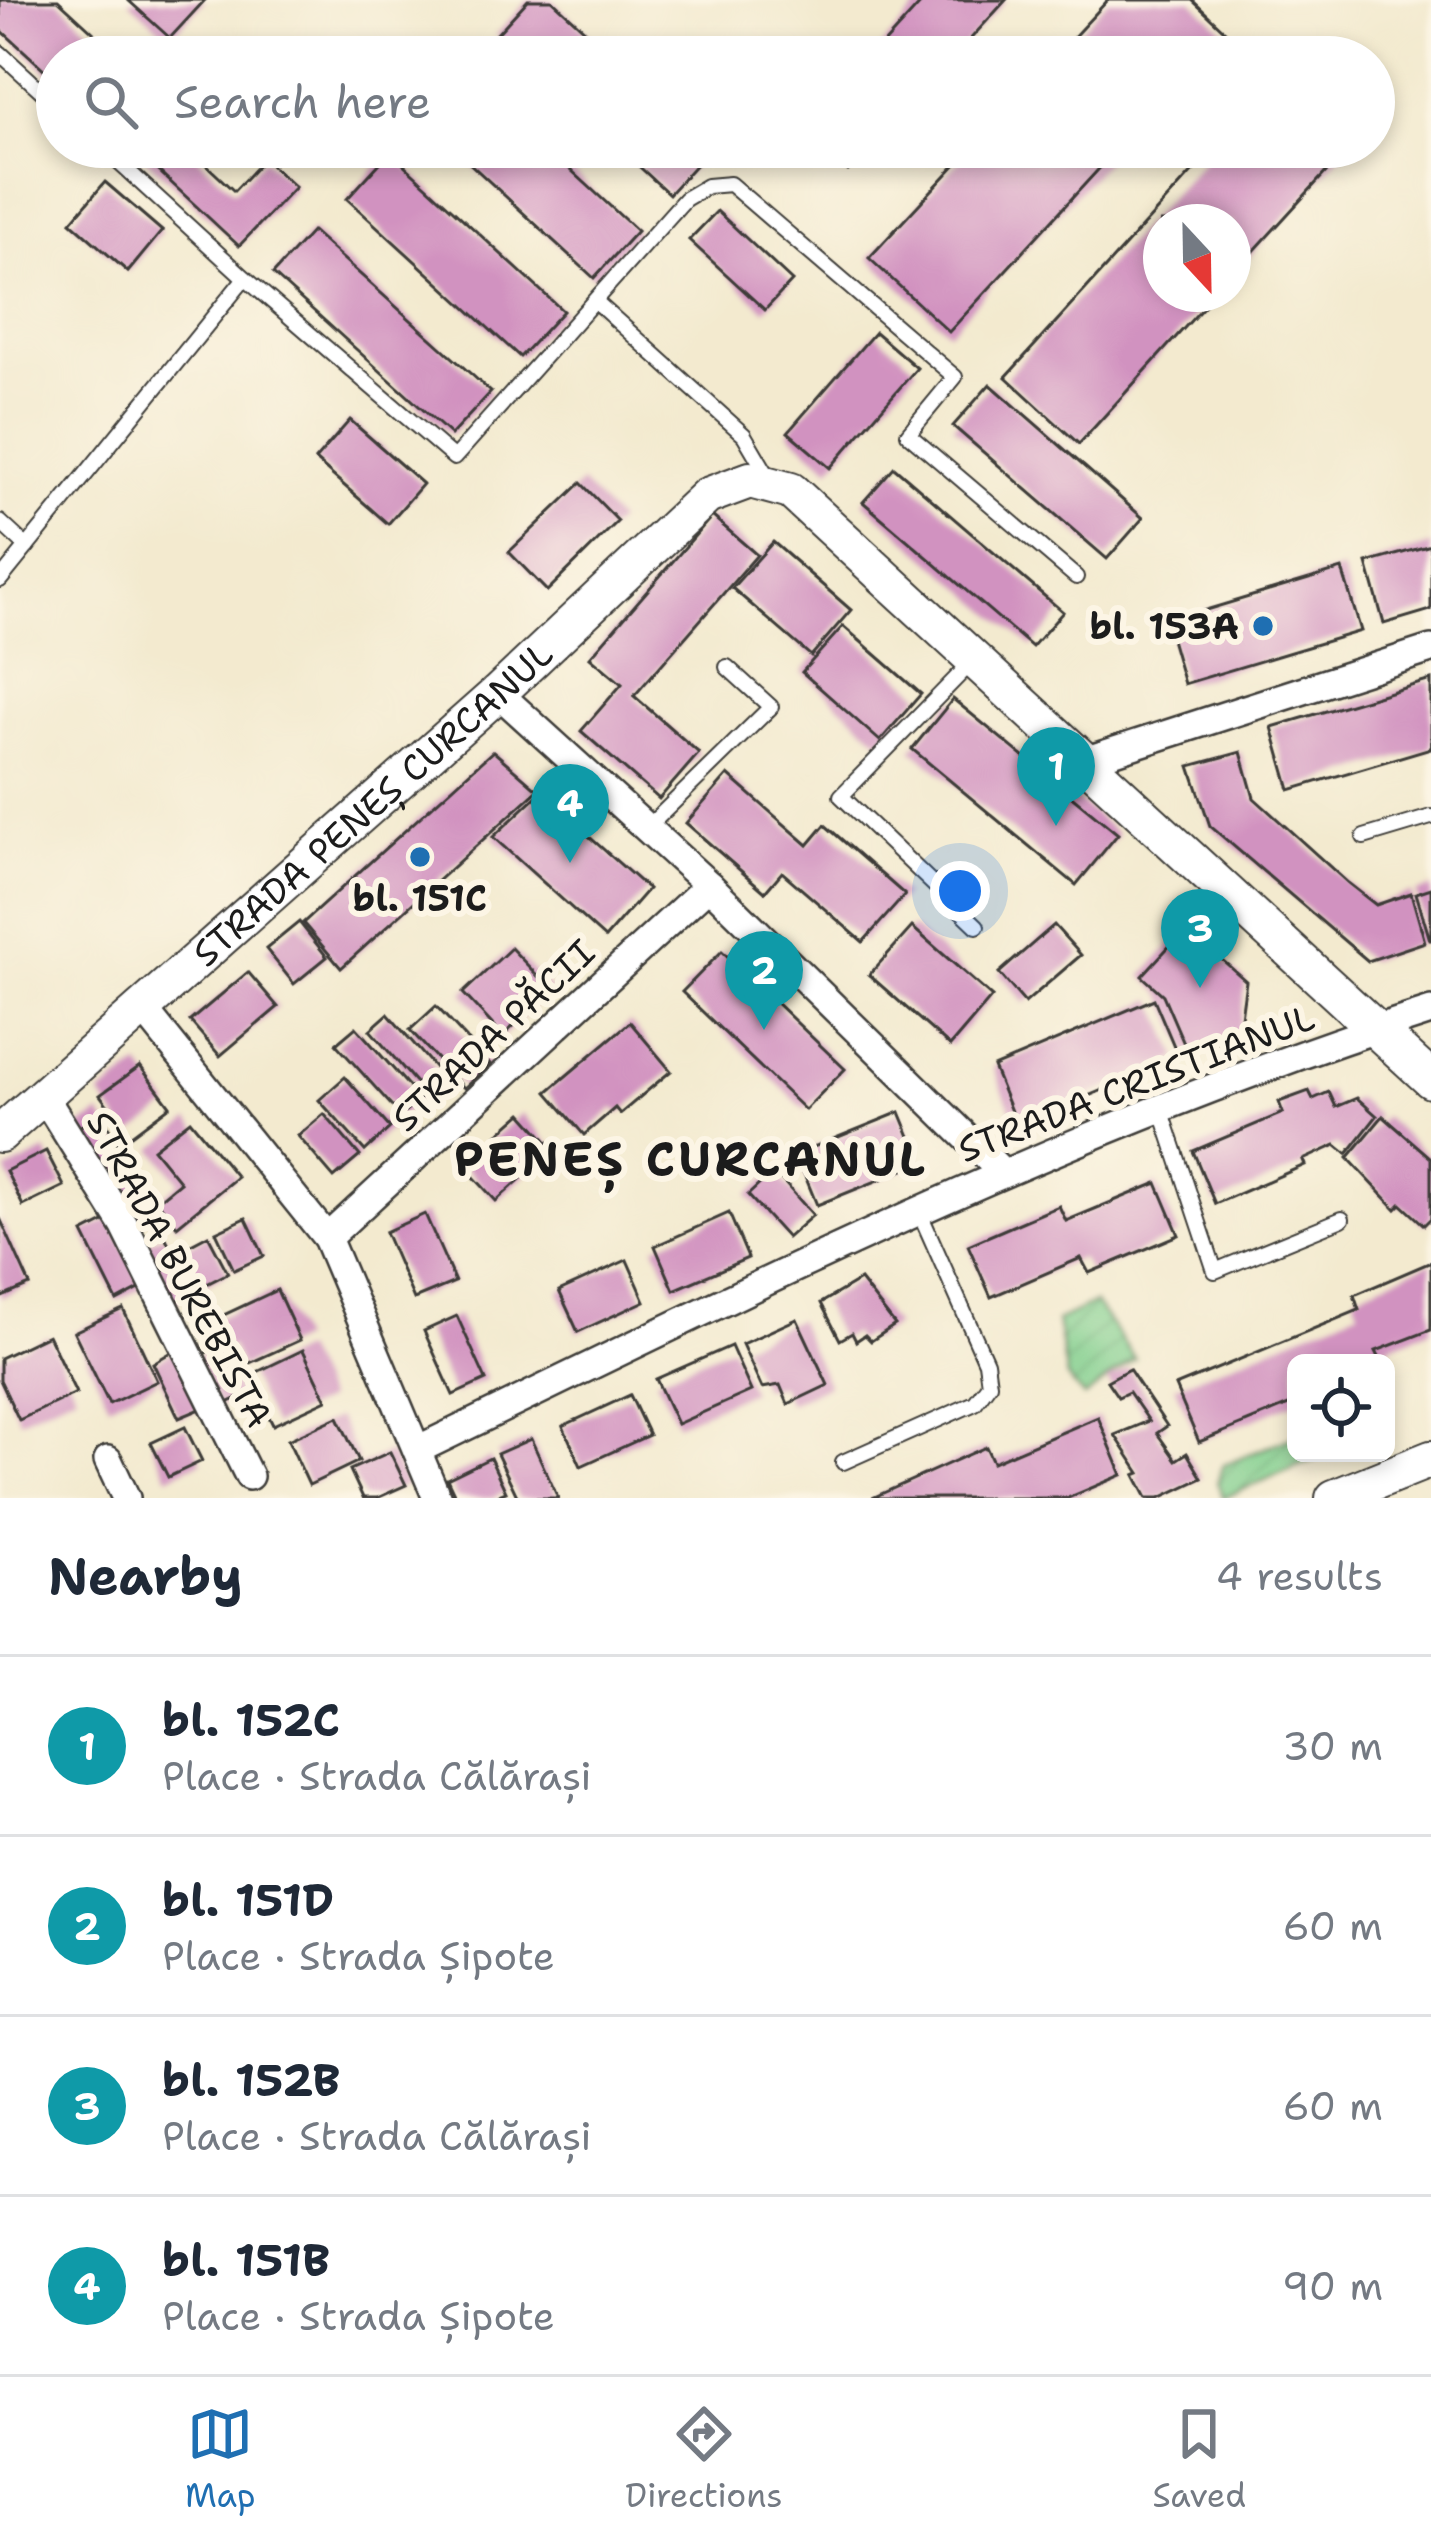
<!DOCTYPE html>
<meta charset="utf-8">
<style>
body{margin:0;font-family:"Shantell Sans",sans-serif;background:#f2f2f3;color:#1f2937}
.controls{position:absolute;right:36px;bottom:36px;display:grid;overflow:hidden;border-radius:18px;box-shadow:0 6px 18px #0003}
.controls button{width:108px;height:108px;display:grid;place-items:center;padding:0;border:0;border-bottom:3px solid #e0e1e3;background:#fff;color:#1f2937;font:60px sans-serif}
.compass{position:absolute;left:1143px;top:204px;width:108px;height:108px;border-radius:50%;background:#fff;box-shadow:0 6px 18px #0003;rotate:158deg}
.you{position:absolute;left:960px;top:891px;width:42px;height:42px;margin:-30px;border:9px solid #fff;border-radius:50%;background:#1a73e8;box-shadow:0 0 0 18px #1a73e833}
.badge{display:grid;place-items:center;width:78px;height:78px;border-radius:50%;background:#1f6fb2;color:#fff;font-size:39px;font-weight:700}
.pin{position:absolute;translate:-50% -99px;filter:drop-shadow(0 3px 6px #0008)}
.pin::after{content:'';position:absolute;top:63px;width:42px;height:36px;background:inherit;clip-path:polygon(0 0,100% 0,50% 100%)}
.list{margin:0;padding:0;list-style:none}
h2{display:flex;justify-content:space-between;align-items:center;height:156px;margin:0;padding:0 48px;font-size:51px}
h2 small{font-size:39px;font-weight:400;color:#747a83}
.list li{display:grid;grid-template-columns:78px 1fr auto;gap:36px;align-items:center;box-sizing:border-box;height:180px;padding:0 48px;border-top:3px solid #e0e1e3}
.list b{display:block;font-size:45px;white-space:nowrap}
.list p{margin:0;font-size:39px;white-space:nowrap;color:#747a83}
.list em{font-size:39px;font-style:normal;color:#747a83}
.icon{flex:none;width:66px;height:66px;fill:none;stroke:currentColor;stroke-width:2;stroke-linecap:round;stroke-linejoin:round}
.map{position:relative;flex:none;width:1431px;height:1498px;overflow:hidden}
.search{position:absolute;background:#fff;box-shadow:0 6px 18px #0003;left:36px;right:36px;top:36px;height:132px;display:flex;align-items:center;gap:30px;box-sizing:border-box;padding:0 42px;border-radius:66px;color:#747a83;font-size:45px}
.sheet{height:876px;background:#fff}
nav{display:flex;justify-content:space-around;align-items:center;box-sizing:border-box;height:168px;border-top:3px solid #e0e1e3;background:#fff;font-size:33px;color:#747a83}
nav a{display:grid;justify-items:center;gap:6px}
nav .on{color:#1f6fb2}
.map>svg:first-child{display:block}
.garden{fill:url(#garden-furrows);stroke:#4f7655;stroke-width:3}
.building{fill:#d192c0}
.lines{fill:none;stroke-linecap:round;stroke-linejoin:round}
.lane-casing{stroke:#3c3b37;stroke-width:18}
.street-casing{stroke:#3c3b37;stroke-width:32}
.secondary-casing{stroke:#3c3b37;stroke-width:40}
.lane{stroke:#fff;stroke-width:14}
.street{stroke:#fff;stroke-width:27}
.secondary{stroke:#fff;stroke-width:36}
.poi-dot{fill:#1f6fb2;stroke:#fcf5e5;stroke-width:4.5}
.labels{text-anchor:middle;stroke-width:12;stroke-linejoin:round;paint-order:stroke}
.poi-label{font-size:36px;font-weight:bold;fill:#1c1c1c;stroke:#fcf5e5;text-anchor:end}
.street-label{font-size:36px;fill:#1c1c1c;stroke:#fcf5e5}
.district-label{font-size:48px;font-weight:bold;letter-spacing:3px;fill:#1c1c1c;stroke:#fcf5e5}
</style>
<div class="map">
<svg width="1431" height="1498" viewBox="0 0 1431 1498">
<defs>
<pattern id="garden-furrows" width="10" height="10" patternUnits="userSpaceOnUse" patternTransform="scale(3)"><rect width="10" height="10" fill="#82cf8e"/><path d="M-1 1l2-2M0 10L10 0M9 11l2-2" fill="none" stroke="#70b17a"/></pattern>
</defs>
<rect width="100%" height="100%" fill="#fcf5e5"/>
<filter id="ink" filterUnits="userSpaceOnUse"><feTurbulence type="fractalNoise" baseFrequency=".00833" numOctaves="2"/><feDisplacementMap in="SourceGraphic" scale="24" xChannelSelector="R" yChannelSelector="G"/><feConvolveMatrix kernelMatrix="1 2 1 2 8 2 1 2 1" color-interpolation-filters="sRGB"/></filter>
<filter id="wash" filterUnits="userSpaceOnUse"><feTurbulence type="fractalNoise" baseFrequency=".004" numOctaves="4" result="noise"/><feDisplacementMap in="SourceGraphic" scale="48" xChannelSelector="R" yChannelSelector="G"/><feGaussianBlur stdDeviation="2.7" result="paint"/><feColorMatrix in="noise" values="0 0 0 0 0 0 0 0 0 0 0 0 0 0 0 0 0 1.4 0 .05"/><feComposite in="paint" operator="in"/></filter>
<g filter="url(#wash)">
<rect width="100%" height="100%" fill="#f3eacf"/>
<g class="garden">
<polygon points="1095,1303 1135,1359 1084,1397 1067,1378 1057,1321"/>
<polygon points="1296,1435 1296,1453 1329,1453 1223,1498 1217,1482 1224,1465"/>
</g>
<g id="blocks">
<g class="building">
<polygon points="0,0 58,0 120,57 57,57 57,81 0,29"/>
<polygon points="128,0 205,0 170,38"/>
<polygon points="528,0 552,0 614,57 520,57 496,35"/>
<polygon points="924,0 1006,0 954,57 872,57"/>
<polygon points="1108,0 1192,0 1226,32 1202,57 1055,57"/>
<polygon points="133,147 187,147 234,191 264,159 295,187 239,246"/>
<polygon points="452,147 546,147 637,231 594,278"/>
<polygon points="618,147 712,147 669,194"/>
<polygon points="823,147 871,147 848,171"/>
<polygon points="972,147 1119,147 949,332 869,258"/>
<polygon points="1215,147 1349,147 1233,274 1233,222 1161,222 1161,294 1215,294 1079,444 1006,377"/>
<polygon points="390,152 563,311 520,357 347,199"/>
<polygon points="105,182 162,231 128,272 71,222"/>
<polygon points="717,211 792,281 765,310 689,240"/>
<polygon points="312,231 491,392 451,435 273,274"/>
<polygon points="875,332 917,368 830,468 788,432"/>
<polygon points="990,384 1143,518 1107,559 953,426"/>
<polygon points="350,420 423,484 388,524 315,460"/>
<polygon points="894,467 1063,612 1032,647 863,502"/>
<polygon points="581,483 618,521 547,591 509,552"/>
<polygon points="712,516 757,555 634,696 699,753 659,799 581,731 622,684 590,657"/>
<polygon points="773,542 851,610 811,656 732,588"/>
<polygon points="1431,545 1431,610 1384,624 1367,563"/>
<polygon points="1342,569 1361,631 1184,684 1166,622"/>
<polygon points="843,626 921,694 880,741 802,672"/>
<polygon points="1431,680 1431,748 1290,790 1272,727"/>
<polygon points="953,699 1118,834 1076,885 912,749"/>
<polygon points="493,751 538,790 341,968 303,923"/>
<polygon points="1241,752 1254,798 1348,883 1376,905 1411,893 1425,942 1368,961 1210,826 1190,766"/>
<polygon points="728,775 808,845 825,825 905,895 863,942 782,872 765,892 686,823"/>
<polygon points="540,793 648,889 605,938 493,837"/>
<polygon points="1431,888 1431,940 1430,940 1416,893"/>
<polygon points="299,922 327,957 294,984 266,949"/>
<polygon points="1054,925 1081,955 1025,1003 999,973"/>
<polygon points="912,927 992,997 950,1046 869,975"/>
<polygon points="1186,928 1246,981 1239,1032 1188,1053 1163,995 1142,976"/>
<polygon points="511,948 551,990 503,1036 463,993"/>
<polygon points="722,951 845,1069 805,1110 682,992"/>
<polygon points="248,972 278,1007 220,1056 190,1021"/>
<polygon points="1154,999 1179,1058 1017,1126 993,1067"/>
<polygon points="436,1006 490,1064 464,1088 410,1030"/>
<polygon points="388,1014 448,1083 430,1099 370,1030"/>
<polygon points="630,1022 671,1071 620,1114 615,1108 584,1135 547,1092"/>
<polygon points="356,1027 420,1099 401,1116 336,1044"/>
<polygon points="140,1066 170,1106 130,1136 100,1095"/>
<polygon points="345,1077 390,1128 365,1151 319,1100"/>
<polygon points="1309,1091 1313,1099 1329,1092 1336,1107 1357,1098 1377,1116 1347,1154 1336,1145 1303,1160 1305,1165 1215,1204 1193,1151 1283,1113 1279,1102"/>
<polygon points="900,1112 921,1163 817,1205 796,1154"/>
<polygon points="522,1113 554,1149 496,1201 463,1165"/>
<polygon points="101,1114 158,1213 135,1225 79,1127"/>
<polygon points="324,1114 360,1156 334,1178 298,1136"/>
<polygon points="1383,1116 1431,1158 1431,1218 1424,1225 1401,1204 1396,1209 1348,1158"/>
<polygon points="190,1120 237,1177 177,1226 157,1201 180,1182 153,1149"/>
<polygon points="46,1151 64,1186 23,1206 6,1171"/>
<polygon points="774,1171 813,1215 787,1238 748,1195"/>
<polygon points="1157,1183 1179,1235 1089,1273 1081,1258 991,1297 968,1245 1059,1206 1066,1221"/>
<polygon points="729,1213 748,1258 674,1290 655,1246"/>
<polygon points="425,1214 455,1282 414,1299 385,1232"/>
<polygon points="0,1218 30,1285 0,1298"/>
<polygon points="246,1218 264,1256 234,1270 216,1232"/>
<polygon points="110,1219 143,1287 117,1301 83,1233"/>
<polygon points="164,1234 192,1293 169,1305 141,1245"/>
<polygon points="208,1235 228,1273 199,1288 180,1250"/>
<polygon points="627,1260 645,1301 578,1332 559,1291"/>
<polygon points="1431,1262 1431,1330 1376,1351 1382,1363 1296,1363 1296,1402 1199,1442 1175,1386 1359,1310 1354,1295"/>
<polygon points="860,1280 895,1325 871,1341 865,1335 856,1341 852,1333 840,1340 821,1303"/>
<polygon points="277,1290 300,1340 241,1367 231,1346 224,1348 211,1321"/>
<polygon points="123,1309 157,1381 109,1404 74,1332"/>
<polygon points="457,1316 486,1380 453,1395 424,1331"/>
<polygon points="797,1319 828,1385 788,1404 780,1385 762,1388 742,1344"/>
<polygon points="48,1335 76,1393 19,1420 0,1380 0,1358"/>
<polygon points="731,1346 751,1391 677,1424 656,1379"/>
<polygon points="216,1348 240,1397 219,1407 195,1358"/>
<polygon points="175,1350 203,1408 179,1418 153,1363"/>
<polygon points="303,1350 327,1400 273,1425 249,1376"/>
<polygon points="1129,1369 1167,1426 1157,1433 1176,1460 1187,1453 1202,1478 1160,1498 1147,1498 1135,1475 1140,1473 1115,1435 1149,1421 1129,1392 1118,1397 1107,1381"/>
<polygon points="630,1395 649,1435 581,1466 563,1426"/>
<polygon points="338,1417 359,1461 309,1485 288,1440"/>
<polygon points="1098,1417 1122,1475 1068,1498 872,1498 986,1447 993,1462"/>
<polygon points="185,1427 202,1461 168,1477 151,1443"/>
<polygon points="531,1439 558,1498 518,1498 497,1454"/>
<polygon points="390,1452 406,1485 377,1498 363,1498 350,1470"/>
<polygon points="490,1458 506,1492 492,1498 456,1498 447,1479"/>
</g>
</g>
</g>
<g filter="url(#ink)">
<use href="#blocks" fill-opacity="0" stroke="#3c3b37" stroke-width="3"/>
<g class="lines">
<defs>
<g id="lane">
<polyline points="0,53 57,105"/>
<polyline points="102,147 245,278 454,458 685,199 707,186 730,184 955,377 908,434 1076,577"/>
<polyline points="595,301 744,435 771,481"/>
<polyline points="0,522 27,547"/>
<polyline points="0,580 245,278"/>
<polyline points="972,662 841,796 977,926"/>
<polyline points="647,828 771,707 727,667"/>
<polyline points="1364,837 1431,817"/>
<polyline points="1161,1109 1215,1271 1342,1219"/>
<polyline points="843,1462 975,1403 989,1384 986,1362 918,1209"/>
</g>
<g id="street">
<polyline points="498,693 709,885 1002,1172"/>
<polyline points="1087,760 1431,649"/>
<polyline points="144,1010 327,1238 437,1498"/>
<polyline points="45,1098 124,1225 249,1476"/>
<polyline points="327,1238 709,885"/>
<path d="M417,1450C749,1289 1079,1123 1431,1011"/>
<polyline points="108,1460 126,1498"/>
</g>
<g id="secondary">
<path id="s1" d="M0,1134L498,693L707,496L750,480L791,491L1431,1080"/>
<polyline points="1334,1498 1431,1459"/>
</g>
</defs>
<use href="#lane" class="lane-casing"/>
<use href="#street" class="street-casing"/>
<use href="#secondary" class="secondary-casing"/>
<use href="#lane" class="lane"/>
<use href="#street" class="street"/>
<use href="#secondary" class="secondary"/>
</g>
</g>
<g class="poi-dot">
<circle cx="1263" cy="626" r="12"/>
<circle cx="420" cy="857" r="12"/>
</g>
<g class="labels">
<g class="poi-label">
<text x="1239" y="639">bl. 153A</text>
<text x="420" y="911" text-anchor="middle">bl. 151C</text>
</g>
<g class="street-label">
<text dy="13" stroke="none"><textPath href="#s1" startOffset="498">STRADA PENEȘ CURCANUL</textPath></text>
<text transform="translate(493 1035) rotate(-43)" y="13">STRADA PĂCII</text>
<text transform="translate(1136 1083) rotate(-21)" y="13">STRADA CRISTIANUL</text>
<text transform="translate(180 1269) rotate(62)" y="13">STRADA BUREBISTA</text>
</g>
<g class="district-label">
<text x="691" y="1176">PENEȘ CURCANUL</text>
</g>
</g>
</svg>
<div class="controls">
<button><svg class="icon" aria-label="locate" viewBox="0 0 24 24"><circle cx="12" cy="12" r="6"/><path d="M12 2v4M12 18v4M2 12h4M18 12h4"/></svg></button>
</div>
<svg class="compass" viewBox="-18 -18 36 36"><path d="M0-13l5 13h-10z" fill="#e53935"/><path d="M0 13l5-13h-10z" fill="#747a83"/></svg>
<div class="you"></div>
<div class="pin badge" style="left:1056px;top:826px;background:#0f9aa8">1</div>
<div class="pin badge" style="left:764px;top:1030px;background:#0f9aa8">2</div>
<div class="pin badge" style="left:1200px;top:988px;background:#0f9aa8">3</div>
<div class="pin badge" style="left:570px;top:863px;background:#0f9aa8">4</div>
<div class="search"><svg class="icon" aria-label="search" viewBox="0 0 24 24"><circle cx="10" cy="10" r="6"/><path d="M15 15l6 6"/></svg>Search here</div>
</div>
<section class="sheet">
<h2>Nearby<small>4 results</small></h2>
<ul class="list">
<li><span class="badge" style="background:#0f9aa8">1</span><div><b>bl. 152C</b><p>Place · Strada Călărași</p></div><em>30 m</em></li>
<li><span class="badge" style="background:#0f9aa8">2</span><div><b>bl. 151D</b><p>Place · Strada Șipote</p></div><em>60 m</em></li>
<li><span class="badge" style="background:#0f9aa8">3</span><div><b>bl. 152B</b><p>Place · Strada Călărași</p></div><em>60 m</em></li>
<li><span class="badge" style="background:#0f9aa8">4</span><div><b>bl. 151B</b><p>Place · Strada Șipote</p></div><em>90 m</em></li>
</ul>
</section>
<nav>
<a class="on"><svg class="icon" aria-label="map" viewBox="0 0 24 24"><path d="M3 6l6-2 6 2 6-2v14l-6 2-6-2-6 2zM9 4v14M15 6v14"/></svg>Map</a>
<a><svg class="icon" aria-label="directions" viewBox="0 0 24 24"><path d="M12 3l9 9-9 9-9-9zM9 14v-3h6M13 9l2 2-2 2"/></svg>Directions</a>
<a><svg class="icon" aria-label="saved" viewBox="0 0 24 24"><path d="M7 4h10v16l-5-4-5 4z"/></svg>Saved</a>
</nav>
